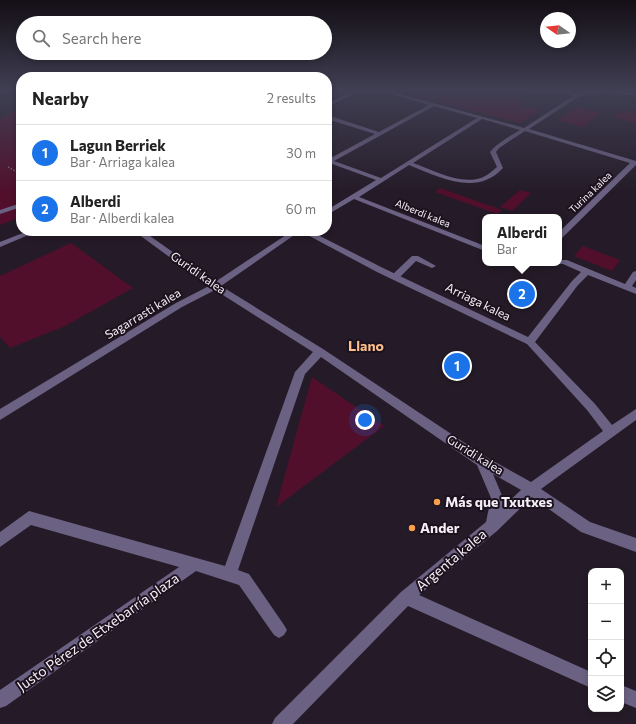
<!DOCTYPE html>
<meta charset="utf-8">
<style>
body{margin:0;font-family:Commissioner,sans-serif;background:#f6f6f6;color:#222}
.controls{position:absolute;right:12px;bottom:12px;display:grid;overflow:hidden;border-radius:8px;box-shadow:0 2px 6px #0003}
.controls button{width:36px;height:36px;display:grid;place-items:center;padding:0;border:0;border-bottom:1px solid #e0e0e0;background:#fff;color:#222;font:20px sans-serif}
.compass{position:absolute;left:540px;top:12px;width:36px;height:36px;border-radius:50%;background:#fff;box-shadow:0 2px 6px #0003;rotate:284deg}
.you{position:absolute;left:365px;top:420px;width:14px;height:14px;margin:-10px;border:3px solid #fff;border-radius:50%;background:#1a73e8;box-shadow:0 0 0 6px #1a73e833}
.badge{display:grid;place-items:center;width:26px;height:26px;border-radius:50%;background:#1a73e8;color:#fff;font-size:13px;font-weight:700}
.pin{position:absolute;translate:-50% -50%;border:2px solid #fff;box-shadow:0 1px 4px #0006}
.popup{position:absolute;left:482px;top:214px;width:80px;height:52px;box-sizing:border-box;display:grid;place-content:center;border-radius:8px;background:#fff;filter:drop-shadow(0 1px 3px #0005);font-size:13px;white-space:nowrap;color:#767676}
.popup b{font-size:15px;color:#222}
.popup::after{content:'';position:absolute;left:50%;top:100%;margin-left:-8px;border:8px solid transparent;border-top-color:#fff}
.list{margin:0;padding:0;list-style:none}
h2{display:flex;justify-content:space-between;align-items:center;height:52px;margin:0;padding:0 16px;font-size:17px}
h2 small{font-size:13px;font-weight:400;color:#767676}
.list li{display:grid;grid-template-columns:26px 1fr auto;gap:12px;align-items:center;box-sizing:border-box;height:56px;padding:0 16px;border-top:1px solid #e0e0e0}
.list b{display:block;font-size:15px;white-space:nowrap}
.list p{margin:0;font-size:13px;white-space:nowrap;color:#767676}
.list em{font-size:13px;font-style:normal;color:#767676}
.icon{flex:none;width:22px;height:22px;fill:none;stroke:currentColor;stroke-width:2;stroke-linecap:round;stroke-linejoin:round}
.map{position:relative;flex:none;width:636px;height:724px;overflow:hidden}
.search{position:absolute;background:#fff;box-shadow:0 2px 6px #0003;left:16px;top:16px;width:316px;height:44px;display:flex;align-items:center;gap:10px;box-sizing:border-box;padding:0 14px;border-radius:22px;color:#767676;font-size:15px}
.panel{position:absolute;background:#fff;box-shadow:0 2px 6px #0003;left:16px;top:72px;width:316px;height:164px;border-radius:16px}
.map>svg:first-child{display:block}
.green{fill:#510f2c}
.lines{fill:none;stroke-linecap:round;stroke-linejoin:round}
.path{stroke:#736b76;stroke-width:1.5;stroke-dasharray:1.5 1.5;stroke-linecap:butt}
.lane{fill:#6b6283;fill-rule:evenodd}
.street{fill:#6b6283;fill-rule:evenodd}
.poi-dot{fill:#f99f4d;stroke:#1b121e;stroke-width:1.5}
.labels{text-anchor:middle;stroke-width:4;stroke-linejoin:round;paint-order:stroke}
.far-street-label{font-size:10px;fill:#f5eff7;stroke:#1b121e}
.street-label{font-size:12px;fill:#f5eff7;stroke:#1b121e}
.quarter-label{font-size:14px;font-weight:bold;fill:#ffbf8b;stroke:#1b121e}
.near-poi-label{font-size:14px;font-weight:bold;fill:#f5eff7;stroke:#1b121e;text-anchor:start}
.near-street-label{font-size:14px;fill:#f5eff7;stroke:#1b121e}
</style>
<div class="map">
<svg width="636" height="724" viewBox="0 0 636 724">
<rect width="100%" height="100%" fill="#251b28"/>
<g class="green">
<polygon points="396,91 526,91 522,107 542,109 520,123"/>
<polygon points="21,107 21,217 0,225 0,119"/>
<polygon points="577,107 601,113 583,127 557,120"/>
<polygon points="622,110 636,114 636,123 613,117"/>
<polygon points="440,188 502,210 497,214 435,192"/>
<polygon points="520,190 531,193 512,211 500,207"/>
<polygon points="71,243 133,288 65,326 10,348 0,337 0,276"/>
<polygon points="583,246 620,260 612,271 574,256"/>
<polygon points="312,377 384,426 276,507"/>
</g>
<g class="lines">
<polyline class="path" points="8,167 21,174"/>
<g class="lane">
<polygon points="21,203 21,207 0,214 0,210"/>
<polygon points="412,256 418,256 436,266 432,268 416,261 398,279 392,279 391,277 392,275"/>
</g>
<g class="street">
<polygon points="354,90 361,90 327,107 327,104"/>
<path d="M377,90H386L524,128L573,96L560,90H567L576,94L590,90L636,93V95L600,93L583,95L578,97L529,129L636,161V165L562,238H559V232L630,163L525,131L499,148L496,152L503,168C477,197 439,177 409,165L359,197L485,246V251L354,199L327,215V210L376,180L327,162V160L375,134L327,119V115L379,132L429,105ZM434,106L477,118L381,178L334,161ZM482,119L520,130C510,136 498,142 490,152L497,167C492,171 487,176 481,178C459,185 433,170 413,163Z"/>
<polygon points="28,231 38,231 0,247 0,242"/>
<path d="M134,231H143L215,282L292,231H310L383,268L528,337L572,281L581,272L563,264H556L559,263V260H567L625,284L633,272L636,271V280L632,286L636,288V294L588,275L578,285L535,342L595,404L612,425L636,409V420L541,489L590,522L636,538V552L581,532L532,497L497,531L419,595L591,672V688L408,606L293,724H272L275,718L401,592L486,522L491,498L477,465L321,357L305,374L238,570L249,574L284,625L287,630L284,635L279,638L274,635L239,585L196,571L6,706L0,708V690L179,567L31,525L0,547V532L29,511L225,566L295,372L313,352L215,290L182,307L0,420V409L176,303L209,286ZM300,231L377,272L527,344L587,410L603,431L531,482L486,457L323,349L221,286ZM493,474L521,490L502,508L503,498Z"/>
<path d="M525,263H546C541,267 530,267 525,263Z"/>
<polygon points="621,685 636,691 636,708 621,702"/>
</g>
</g>
<linearGradient id="sky" x2="0" y2="1"><stop stop-color="#140f16"/><stop offset="0.47" stop-color="#403f53"/><stop offset="1" stop-color="#403f53" stop-opacity="0"/></linearGradient>
<rect width="636" height="192" fill="url(#sky)"/>
<g class="poi-dot">
<circle cx="437" cy="502" r="4"/>
<circle cx="412" cy="528" r="4"/>
</g>
<g class="labels">
<g class="far-street-label">
<text transform="translate(590 192) rotate(-44)" y="4">Turina kalea</text>
<text transform="translate(423 213) rotate(22)" y="4">Alberdi kalea</text>
</g>
<g class="street-label">
<text transform="translate(198 273) rotate(35)" y="4">Guridi kalea</text>
<text transform="translate(478 302) rotate(26)" y="4">Arriaga kalea</text>
<text transform="translate(143 314) rotate(-31)" y="4">Sagarrasti kalea</text>
<text transform="translate(475 455) rotate(32)" y="4">Guridi kalea</text>
</g>
<g class="quarter-label">
<text x="366" y="351">Llano</text>
</g>
<g class="near-poi-label">
<text x="445" y="507">Más que Txutxes</text>
<text x="420" y="533">Ander</text>
</g>
<g class="near-street-label">
<text transform="translate(451 560) rotate(-40)" y="5">Argenta kalea</text>
<text transform="translate(98 632) rotate(-35)" y="5">Justo Pérez de Etxebarría plaza</text>
</g>
</g>
</svg>
<div class="controls">
<button>+</button>
<button>−</button>
<button><svg class="icon" aria-label="locate" viewBox="0 0 24 24"><circle cx="12" cy="12" r="6"/><path d="M12 2v4M12 18v4M2 12h4M18 12h4"/></svg></button>
<button><svg class="icon" aria-label="layers" viewBox="0 0 24 24"><path d="M12 4l9 5-9 5-9-5zM3 14l9 5 9-5"/></svg></button>
</div>
<svg class="compass" viewBox="-18 -18 36 36"><path d="M0-13l5 13h-10z" fill="#e53935"/><path d="M0 13l5-13h-10z" fill="#767676"/></svg>
<div class="you"></div>
<div class="pin badge" style="left:457px;top:366px">1</div>
<div class="pin badge" style="left:522px;top:294px">2</div>
<div class="popup"><b>Alberdi</b>Bar</div>
<div class="search"><svg class="icon" aria-label="search" viewBox="0 0 24 24"><circle cx="10" cy="10" r="6"/><path d="M15 15l6 6"/></svg>Search here</div>
<section class="panel">
<h2>Nearby<small>2 results</small></h2>
<ul class="list">
<li><span class="badge">1</span><div><b>Lagun Berriek</b><p>Bar · Arriaga kalea</p></div><em>30 m</em></li>
<li><span class="badge">2</span><div><b>Alberdi</b><p>Bar · Alberdi kalea</p></div><em>60 m</em></li>
</ul>
</section>
</div>
